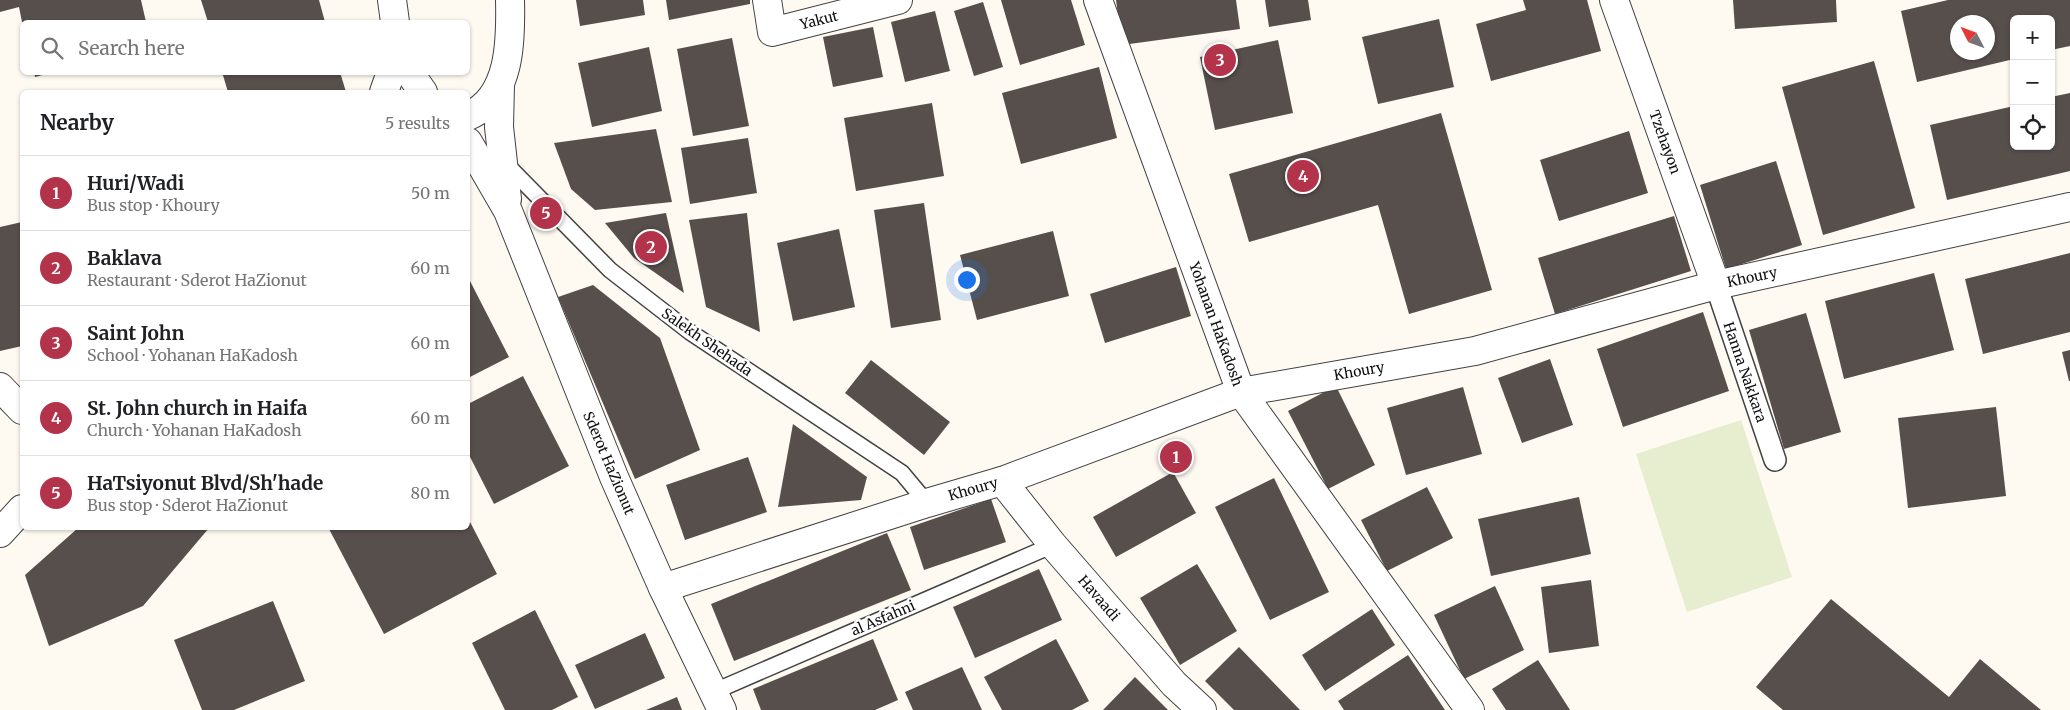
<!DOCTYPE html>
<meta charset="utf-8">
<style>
body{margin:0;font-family:Merriweather,serif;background:#f6f6f6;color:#202124}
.controls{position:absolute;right:15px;top:15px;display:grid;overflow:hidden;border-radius:8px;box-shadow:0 1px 4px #0004}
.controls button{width:45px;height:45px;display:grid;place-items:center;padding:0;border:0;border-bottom:1px solid #e0e0e0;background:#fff;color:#202124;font:25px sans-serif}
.compass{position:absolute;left:1950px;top:15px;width:45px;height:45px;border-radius:50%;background:#fff;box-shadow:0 1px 4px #0004;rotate:312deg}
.you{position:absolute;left:966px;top:279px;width:18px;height:18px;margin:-12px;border:4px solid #fff;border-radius:50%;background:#1a73e8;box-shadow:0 0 0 8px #1a73e833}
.badge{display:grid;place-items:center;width:32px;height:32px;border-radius:50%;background:#b3334a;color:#fff;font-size:16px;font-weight:700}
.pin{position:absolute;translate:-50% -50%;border:2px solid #fff;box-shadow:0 1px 5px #0006}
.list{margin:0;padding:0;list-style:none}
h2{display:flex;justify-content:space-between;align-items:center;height:65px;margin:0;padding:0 20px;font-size:21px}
h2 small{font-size:16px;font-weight:400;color:#757577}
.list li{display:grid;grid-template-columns:32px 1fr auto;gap:15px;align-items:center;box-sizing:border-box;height:75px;padding:0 20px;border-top:1px solid #e0e0e0}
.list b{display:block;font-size:19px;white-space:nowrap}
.list p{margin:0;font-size:16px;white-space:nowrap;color:#757577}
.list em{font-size:16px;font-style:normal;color:#757577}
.icon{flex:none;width:28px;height:28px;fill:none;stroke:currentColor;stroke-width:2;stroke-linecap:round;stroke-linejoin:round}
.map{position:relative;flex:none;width:2070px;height:710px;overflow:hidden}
.search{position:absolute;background:#fff;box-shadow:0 1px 4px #0004;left:20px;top:20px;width:450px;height:55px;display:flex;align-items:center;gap:12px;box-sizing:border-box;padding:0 18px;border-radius:8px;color:#757577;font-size:19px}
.panel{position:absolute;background:#fff;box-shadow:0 1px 4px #0004;left:20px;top:90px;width:450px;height:440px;border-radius:8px}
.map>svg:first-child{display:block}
.pitch{fill:#e7eecf}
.building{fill:#574f4c;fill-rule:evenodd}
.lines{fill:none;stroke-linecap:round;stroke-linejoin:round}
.service-casing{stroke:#424242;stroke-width:18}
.pedestrian-casing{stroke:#424242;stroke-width:24}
.minor-casing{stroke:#424242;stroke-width:30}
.tertiary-casing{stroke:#424242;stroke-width:30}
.service{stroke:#fff;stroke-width:15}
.pedestrian{stroke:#fff;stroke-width:21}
.minor{stroke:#fff;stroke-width:28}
.tertiary{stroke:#fff;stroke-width:28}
.labels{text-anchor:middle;stroke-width:5;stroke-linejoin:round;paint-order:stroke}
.street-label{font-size:14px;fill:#0f0f0f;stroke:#fff}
</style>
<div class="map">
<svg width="2070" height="710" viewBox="0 0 2070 710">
<rect width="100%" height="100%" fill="#fefaf2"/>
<polygon class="pitch" points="1741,420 1792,577 1687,612 1636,454"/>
<g class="building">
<polygon points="0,0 141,0 146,22 22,22 19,7 0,12"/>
<polygon points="201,0 319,0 325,22 208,22"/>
<polygon points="576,0 643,0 645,15 580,26"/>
<polygon points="666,0 750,0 750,4 669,20"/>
<polygon points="1001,0 1071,0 1085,45 1020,65"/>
<polygon points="1116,0 1236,0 1240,29 1122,45"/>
<polygon points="1265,0 1308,0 1311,20 1269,27"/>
<polygon points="1523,0 1587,0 1601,51 1491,81 1476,24 1526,10"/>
<polygon points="1733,0 1836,0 1837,22 1735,29"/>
<path d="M1948,0H2070V46L2051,50V19H2014V59L1917,82L1901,11ZM1958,22H1988V52H1958Z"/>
<polygon points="983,2 1003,67 974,76 954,11"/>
<polygon points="935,11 950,71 905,82 891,22"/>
<polygon points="1439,19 1454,87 1378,104 1362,37"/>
<polygon points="873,27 883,77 833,87 823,37"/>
<polygon points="732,38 749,126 693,136 677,49"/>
<polygon points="1278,40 1293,113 1215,130 1200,57"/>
<polygon points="649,47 662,111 592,127 578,63"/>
<polygon points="1874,61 1915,208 1823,235 1782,87"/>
<polygon points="1099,67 1117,138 1021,164 1002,93"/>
<polygon points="34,72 49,72 50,73 35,77"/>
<polygon points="222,72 340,72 346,92 228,92"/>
<polygon points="2070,93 2070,171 1947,200 1930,125 2014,106 2014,146 2051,146 2051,97"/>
<polygon points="932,103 944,176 856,191 844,118"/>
<polygon points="1441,113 1492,290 1409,314 1378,205 1249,242 1229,174"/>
<polygon points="656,129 672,202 595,210 571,189 554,143"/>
<polygon points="1629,131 1648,193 1559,221 1540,160"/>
<polygon points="748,138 757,193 690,204 681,148"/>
<polygon points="1776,161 1802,245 1726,269 1700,185"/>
<polygon points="924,203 941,320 891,328 874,210"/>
<polygon points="666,213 684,293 634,258 605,223"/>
<polygon points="747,213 760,332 706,307 689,220"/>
<polygon points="1674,216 1691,271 1555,314 1538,258"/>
<polygon points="22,222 22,346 0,351 0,227"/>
<polygon points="839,229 855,307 793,321 777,243"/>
<polygon points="1053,231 1069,296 977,320 960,255"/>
<polygon points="2070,253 2070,332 1983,354 1965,279"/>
<polygon points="1176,267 1191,316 1105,343 1090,294"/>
<polygon points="1934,273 1954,350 1844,379 1825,301"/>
<polygon points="468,274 470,281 509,357 468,378"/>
<polygon points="593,285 660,338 700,450 635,479 558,297"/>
<polygon points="1703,312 1729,391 1623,427 1597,349"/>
<polygon points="1806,313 1841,432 1784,449 1749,330"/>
<polygon points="2070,350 2070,381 2069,381 2062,352"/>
<polygon points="1550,359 1573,425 1522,443 1498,378"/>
<polygon points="871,360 950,422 924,455 845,393"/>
<polygon points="523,376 569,466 494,504 468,453 468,404"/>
<polygon points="1336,386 1375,465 1328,489 1288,411"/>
<polygon points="1463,387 1482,454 1406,475 1387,408"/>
<polygon points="1996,407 2006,496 1908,508 1898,418"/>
<polygon points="793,424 867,477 861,500 778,507"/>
<polygon points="748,457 767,512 685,540 666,485"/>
<polygon points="1173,472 1196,513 1116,557 1093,517"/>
<polygon points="1274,478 1329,592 1270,620 1215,507"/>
<polygon points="1427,487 1453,538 1387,571 1361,520"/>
<polygon points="1579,497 1591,554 1491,576 1478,519"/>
<polygon points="991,499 1006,542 924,570 910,527"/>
<polygon points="468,518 497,574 384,634 329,529 468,528"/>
<polygon points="78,528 209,528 143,606 49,646 25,575"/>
<polygon points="887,533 911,590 734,661 711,604"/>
<polygon points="1197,564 1237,631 1180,665 1140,598"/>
<polygon points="1039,569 1062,620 975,658 953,607"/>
<polygon points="1591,580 1599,646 1549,653 1541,587"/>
<polygon points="1495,586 1524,650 1464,679 1434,615"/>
<polygon points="1831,599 1949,697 1980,659 2041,710 1783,710 1756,687"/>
<polygon points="273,601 305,681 234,710 202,710 174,640"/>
<polygon points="1372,609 1395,645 1325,691 1302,655"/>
<polygon points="535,610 578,697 552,710 505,710 472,643"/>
<polygon points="645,633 665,678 595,709 575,665"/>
<polygon points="873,639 898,700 875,710 761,710 753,689"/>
<polygon points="1056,639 1089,701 1072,710 1002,710 984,677"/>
<polygon points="1239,647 1300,710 1234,710 1205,681"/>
<polygon points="1408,655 1445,710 1344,710 1338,701"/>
<polygon points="1538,660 1570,710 1506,710 1492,689"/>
<polygon points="962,667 982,710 913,710 905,692"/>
<polygon points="1135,677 1168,710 1103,710"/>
<polygon points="677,697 682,710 646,710"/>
</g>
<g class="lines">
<defs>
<g id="service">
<polyline points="504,162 610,270 690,332 902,473 927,503"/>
<polyline points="713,692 1053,545"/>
</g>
<polyline id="pedestrian" points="1716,285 1775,460"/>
<g id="minor">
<polyline points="767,0 772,32 898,0"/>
<polyline points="1098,0 1241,392 1470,710"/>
<polyline points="1614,0 1716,285"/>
<polyline points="500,85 499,127 507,199"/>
<polyline points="468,142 508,211 614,477 663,588 722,710"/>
<polyline points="0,387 22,410"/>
<polyline points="1002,481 1053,545 1174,684 1202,710"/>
<polyline points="663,588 927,503 1002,481 1241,392 1475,351 1716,285 2070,207"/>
</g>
<g id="tertiary">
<polyline points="392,0 395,22"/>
<polyline points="409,72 423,92"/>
<polyline points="384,92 391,72"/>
<path d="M468,116C511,98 511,40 510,0"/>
<polyline points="0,533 22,509"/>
</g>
</defs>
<use href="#service" class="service-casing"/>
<use href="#pedestrian" class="pedestrian-casing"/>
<use href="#minor" class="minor-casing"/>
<use href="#tertiary" class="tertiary-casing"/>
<use href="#service" class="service"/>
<use href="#pedestrian" class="pedestrian"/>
<use href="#minor" class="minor"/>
<use href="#tertiary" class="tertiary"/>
</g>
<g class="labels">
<g class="street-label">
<text transform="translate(819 20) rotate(-14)" y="5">Yakut</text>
<text transform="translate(1665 142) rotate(70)" y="5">Tzehayon</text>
<text transform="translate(1752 277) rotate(-12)" y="5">Khoury</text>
<text transform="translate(1216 324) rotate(70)" y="5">Yohanan HaKadosh</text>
<text transform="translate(707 342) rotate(35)" y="5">Salekh Shehada</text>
<text transform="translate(1359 371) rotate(-10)" y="5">Khoury</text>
<text transform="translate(1745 372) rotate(71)" y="5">Hanna Nakkara</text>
<text transform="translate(609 463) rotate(67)" y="5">Sderot HaZionut</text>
<text transform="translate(973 489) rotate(-16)" y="5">Khoury</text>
<text transform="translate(1099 598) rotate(49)" y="5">Havaadi</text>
<text transform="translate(883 618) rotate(-23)" y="5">al Asfahni</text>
</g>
</g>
</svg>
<div class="controls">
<button>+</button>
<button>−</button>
<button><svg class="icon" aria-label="locate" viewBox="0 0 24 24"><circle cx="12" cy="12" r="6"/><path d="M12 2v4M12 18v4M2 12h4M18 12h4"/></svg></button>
</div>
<svg class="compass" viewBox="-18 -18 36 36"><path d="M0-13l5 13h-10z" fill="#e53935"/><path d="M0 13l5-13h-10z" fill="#757577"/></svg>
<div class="you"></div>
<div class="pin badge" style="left:1176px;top:457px">1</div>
<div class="pin badge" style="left:651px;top:247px">2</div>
<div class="pin badge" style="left:1220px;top:60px">3</div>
<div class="pin badge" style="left:1303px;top:176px">4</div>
<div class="pin badge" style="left:546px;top:213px">5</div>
<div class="search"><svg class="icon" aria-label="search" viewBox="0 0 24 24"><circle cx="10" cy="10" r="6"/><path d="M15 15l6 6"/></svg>Search here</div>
<section class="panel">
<h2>Nearby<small>5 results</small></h2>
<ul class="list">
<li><span class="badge">1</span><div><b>Huri/Wadi</b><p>Bus stop · Khoury</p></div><em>50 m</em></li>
<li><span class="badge">2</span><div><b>Baklava</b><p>Restaurant · Sderot HaZionut</p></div><em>60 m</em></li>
<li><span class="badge">3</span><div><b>Saint John</b><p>School · Yohanan HaKadosh</p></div><em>60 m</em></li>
<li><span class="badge">4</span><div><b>St. John church in Haifa</b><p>Church · Yohanan HaKadosh</p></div><em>60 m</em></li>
<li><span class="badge">5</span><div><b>HaTsiyonut Blvd/Sh'hade</b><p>Bus stop · Sderot HaZionut</p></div><em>80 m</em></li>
</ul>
</section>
</div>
